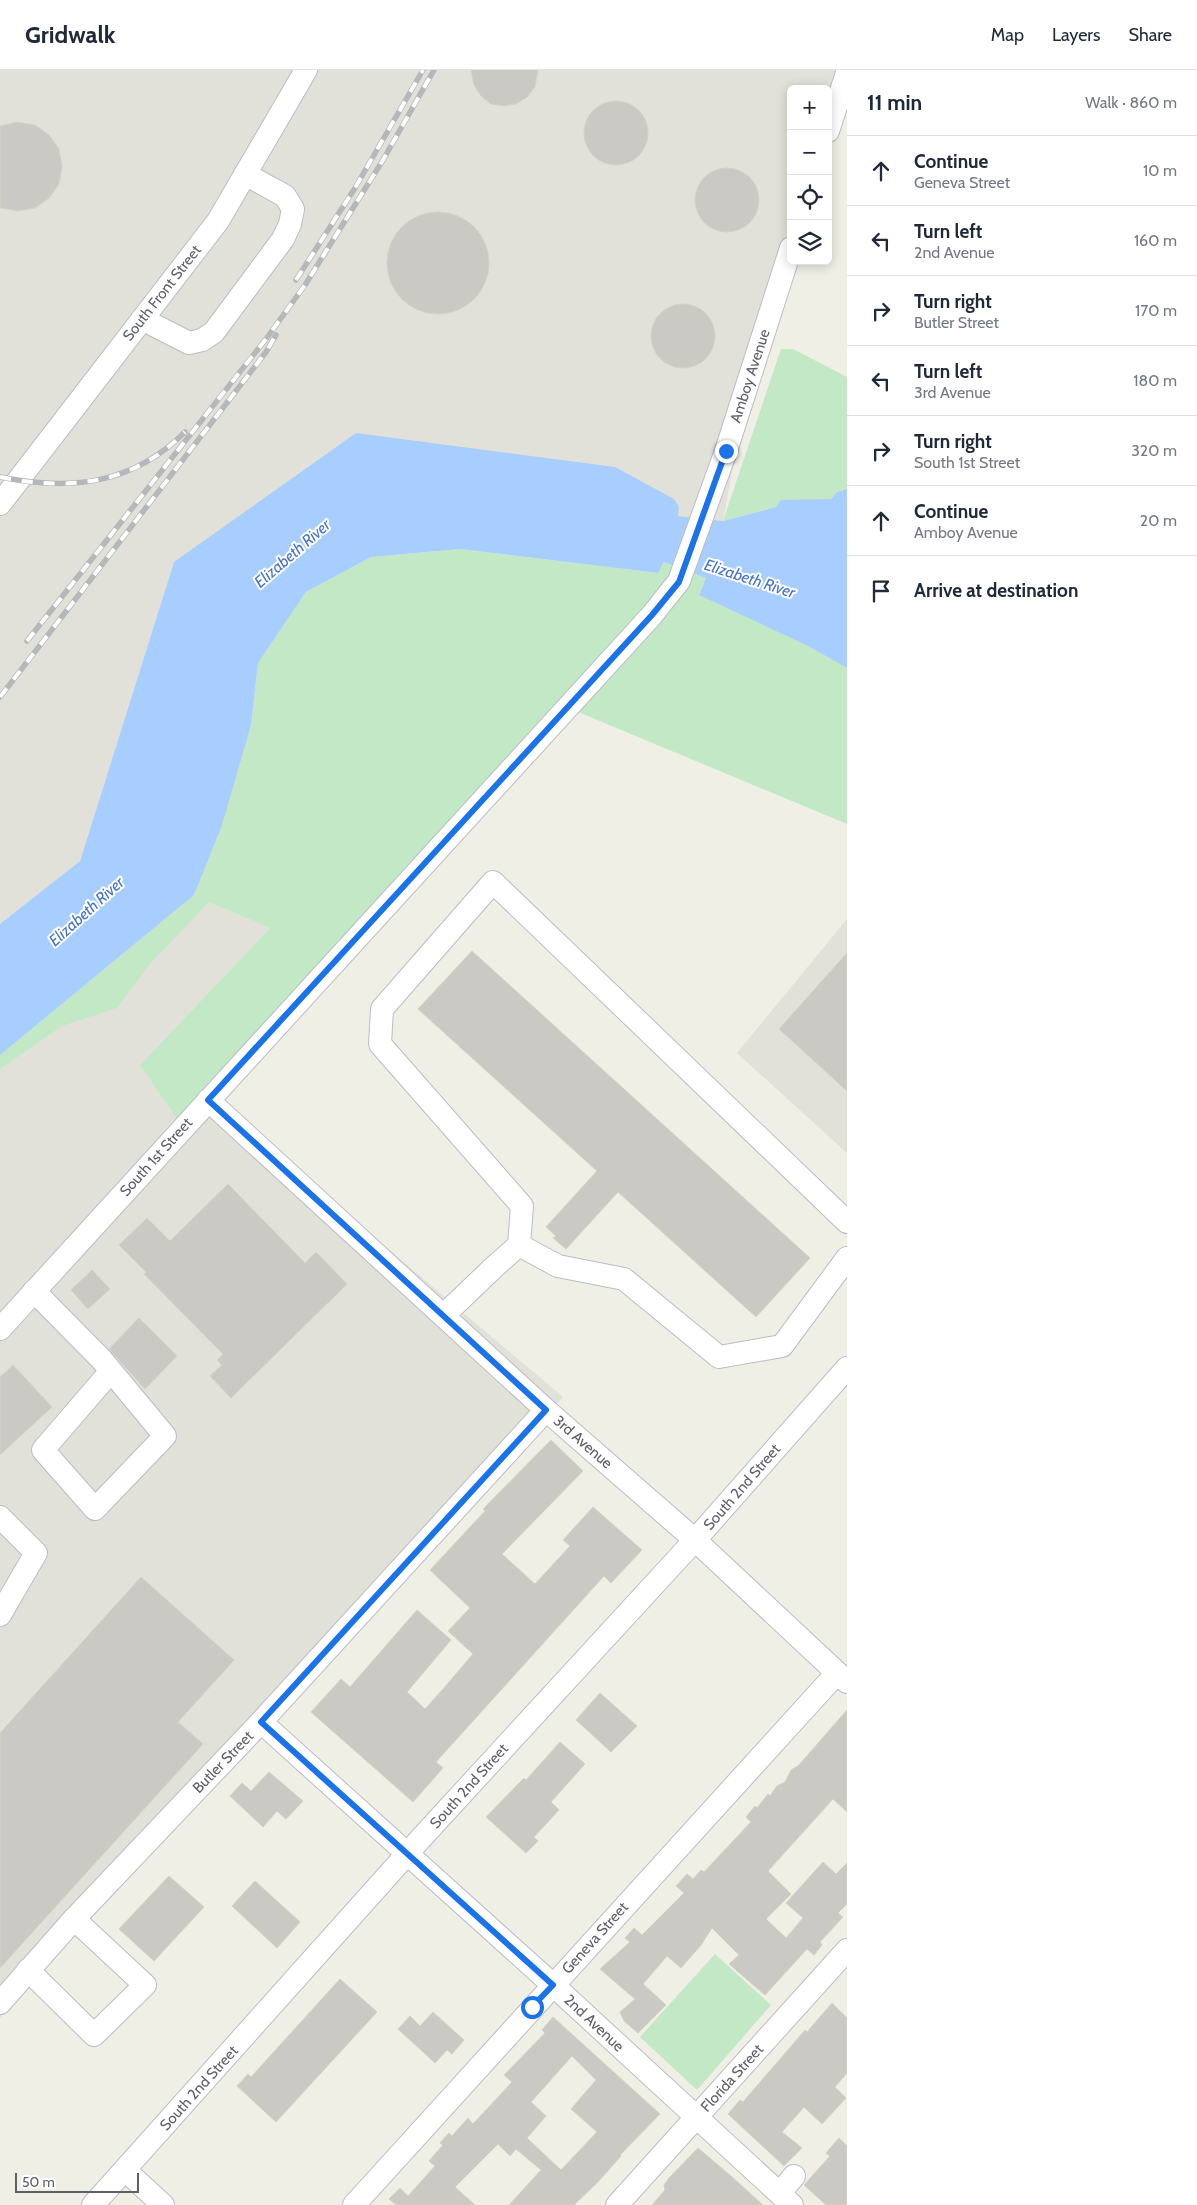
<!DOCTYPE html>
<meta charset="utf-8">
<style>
body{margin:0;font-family:Cabin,sans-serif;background:#f6f6f7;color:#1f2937}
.controls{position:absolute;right:15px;top:15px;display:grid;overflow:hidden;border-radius:8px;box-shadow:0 2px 12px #0003}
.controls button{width:45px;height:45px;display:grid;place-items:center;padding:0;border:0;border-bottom:1px solid #e0e1e3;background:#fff;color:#1f2937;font:25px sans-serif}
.scale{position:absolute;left:15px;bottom:12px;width:124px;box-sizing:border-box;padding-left:5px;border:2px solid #5d6067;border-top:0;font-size:14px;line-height:18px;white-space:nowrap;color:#5d6067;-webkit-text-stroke:4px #fff;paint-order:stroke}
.stop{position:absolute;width:15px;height:15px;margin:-11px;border:4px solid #1a73e8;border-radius:50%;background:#fff}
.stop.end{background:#1a73e8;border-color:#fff;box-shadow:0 1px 5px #0008}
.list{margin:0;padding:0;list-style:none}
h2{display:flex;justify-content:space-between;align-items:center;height:65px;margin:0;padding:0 20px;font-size:21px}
h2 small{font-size:16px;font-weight:400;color:#747a83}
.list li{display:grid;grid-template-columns:32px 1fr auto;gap:15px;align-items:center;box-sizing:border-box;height:70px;padding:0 20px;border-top:1px solid #e0e1e3}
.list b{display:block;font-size:19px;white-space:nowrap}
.list p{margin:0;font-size:16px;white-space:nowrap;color:#747a83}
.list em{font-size:16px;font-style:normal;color:#747a83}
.icon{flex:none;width:28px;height:28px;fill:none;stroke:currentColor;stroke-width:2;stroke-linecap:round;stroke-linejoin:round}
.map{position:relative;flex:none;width:847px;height:2135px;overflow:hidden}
header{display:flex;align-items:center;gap:30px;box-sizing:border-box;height:70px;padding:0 25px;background:#fff;border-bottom:1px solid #e0e1e3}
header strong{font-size:24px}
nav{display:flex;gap:28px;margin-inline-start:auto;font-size:18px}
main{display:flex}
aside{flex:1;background:#fff}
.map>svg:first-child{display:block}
.industrial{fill:#e1e1da}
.green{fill:#c2e8c6}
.water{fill:#a7ceff}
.building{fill:#cbc9c3;stroke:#d5d2c4;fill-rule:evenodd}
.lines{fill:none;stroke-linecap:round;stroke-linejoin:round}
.minor-casing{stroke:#babdc2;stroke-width:24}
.minor{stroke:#fff;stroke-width:22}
.rail-casing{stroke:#b6b7b8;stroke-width:5.5}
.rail{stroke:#fff;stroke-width:4;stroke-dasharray:11;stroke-linecap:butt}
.route{stroke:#1a73e8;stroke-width:6}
.labels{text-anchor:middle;stroke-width:4;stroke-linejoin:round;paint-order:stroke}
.street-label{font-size:15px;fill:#5d6067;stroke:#fff}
.water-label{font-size:16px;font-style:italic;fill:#4475c8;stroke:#fff}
</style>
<header>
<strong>Gridwalk</strong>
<nav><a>Map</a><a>Layers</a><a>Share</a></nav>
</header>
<main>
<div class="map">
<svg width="847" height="2135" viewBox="0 0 847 2135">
<rect width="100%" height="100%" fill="#f0efe6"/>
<g class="industrial">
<polygon points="0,0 847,0 828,54 828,19 791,19 791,163 758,259 723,451 677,446 174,492 80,791 0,854"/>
<polygon points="194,825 270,858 141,994 206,1025 563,1327 0,1948 0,985"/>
<polygon points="847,849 847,1083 737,983"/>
</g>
<g class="green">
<polygon points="781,279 793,279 847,307 847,419 837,422 831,429 776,437 723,451"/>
<polygon points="460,479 658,503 664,492 706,508 699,524 806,575 847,598 847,754 566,637 180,1053 140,995 270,858 209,832 149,895 117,938 62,956 0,999 0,985 194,825 251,655 258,593 306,522 371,487"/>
<polygon points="715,1884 771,1935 697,2020 640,1967"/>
</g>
<polygon class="water" points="356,363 615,397 674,429 679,437 678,446 723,451 776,437 781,430 831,429 837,422 847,419 847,598 806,575 699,525 706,508 664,492 658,503 460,479 371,487 306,522 258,593 251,655 222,755 194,825 0,985 0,854 80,791 174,492"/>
<g class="building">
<polygon points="471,0 538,0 535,17 527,27 516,34 504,36 491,34 481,26 474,15"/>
<circle cx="616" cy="63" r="32"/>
<polygon points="17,52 35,55 49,65 59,79 62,96 59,114 49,128 35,138 18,141 0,138 0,56"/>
<circle cx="727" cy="130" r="32"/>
<circle cx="438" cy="193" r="51"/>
<circle cx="683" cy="266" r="32"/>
<polygon points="472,881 810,1188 756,1247 618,1122 566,1179 553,1168 556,1166 546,1157 597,1101 418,939"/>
<polygon points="847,883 847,1021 779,959"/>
<polygon points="228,1114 305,1193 316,1182 347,1214 231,1328 210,1306 222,1295 217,1290 223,1284 144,1204 146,1202 119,1175 147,1148 170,1171"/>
<polygon points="92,1200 110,1219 88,1239 71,1220"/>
<polygon points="139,1248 177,1286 145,1319 109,1279"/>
<polygon points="13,1295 52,1337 0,1385 0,1307"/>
<polygon points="551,1370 583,1401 502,1484 535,1514 570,1476 563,1470 593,1437 642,1480 611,1513 604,1506 436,1692 443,1698 413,1732 311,1642 341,1609 350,1617 417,1540 451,1570 407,1622 425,1639 443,1619 473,1584 448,1561 470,1538 430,1500 485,1441 483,1439"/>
<polygon points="141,1507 234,1590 178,1652 203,1674 0,1898 0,1663"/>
<polygon points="600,1623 637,1656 611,1682 576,1650"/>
<polygon points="847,1640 847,1742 833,1729 768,1801 791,1824 766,1849 786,1868 803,1848 786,1833 823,1792 836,1804 847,1793 847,1834 838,1843 843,1847 820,1872 822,1875 814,1885 807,1879 765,1925 729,1894 739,1885 712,1858 701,1875 681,1898 667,1886 643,1914 666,1935 638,1963 624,1951 620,1942 635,1929 600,1899 630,1872 625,1868 634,1858 642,1865 684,1823 676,1816 687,1804 693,1809 701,1800 704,1802 720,1785 751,1752 746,1747 755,1736 757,1738 768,1724 770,1726 777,1716 785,1712 791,1700 798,1696"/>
<polygon points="560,1672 585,1694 551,1732 559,1740 534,1767 538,1771 526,1783 486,1747 524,1708 526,1710"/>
<polygon points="269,1702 303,1731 286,1749 277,1741 263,1757 230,1726 242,1713 251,1721"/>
<polygon points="169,1806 204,1837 154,1891 119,1859"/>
<polygon points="255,1811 300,1852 277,1878 232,1836"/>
<polygon points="340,1909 377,1942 276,2052 237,2016 248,2004 251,2007"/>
<polygon points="832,1933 847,1948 847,2003 835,2017 846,2028 822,2054 804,2037 782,2062 802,2078 784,2096 728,2044 740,2030 743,2032 805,1960 807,1962"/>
<polygon points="433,1942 464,1970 452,1984 447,1980 435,1993 398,1959 410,1946 420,1956"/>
<path d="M553,1947L660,2044L620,2085L621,2086L598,2112L574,2135H509L541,2100L516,2079L510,2086L498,2074L455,2117L475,2135H396L389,2129L400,2118L408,2126L435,2096L429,2091L443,2075L440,2073L449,2063L452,2066L468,2048L473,2054L512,2012L504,2005L545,1963L542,1960ZM572,1986L596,2010L571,2039L597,2062L561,2100L527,2068L546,2046L531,2032Z"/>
<polygon points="839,2068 847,2076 847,2135 826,2135 804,2115 830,2086 826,2083"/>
<polygon points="698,2078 731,2106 763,2135 652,2135 665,2120 664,2115 669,2108"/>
</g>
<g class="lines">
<defs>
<g id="minor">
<polyline points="828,61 847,3"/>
<polyline points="142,249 189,273 202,270 214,262 283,169 290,154 293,139 285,126 245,104"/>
<polyline points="0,434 218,151 306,0"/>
<polyline points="208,1030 546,1340 695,1470 847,1612"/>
<polyline points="519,1175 558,1196 624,1209 719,1287 782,1276 847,1188"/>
<polyline points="34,1221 102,1290 165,1366 95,1439 43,1380 111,1301"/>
<polyline points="444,1245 492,1199 519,1175 522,1136 380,974 382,939 493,812 847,1152"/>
<polyline points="0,1259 652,545 679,511 726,381 791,178"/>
<polyline points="0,1447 36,1483 0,1545"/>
<polyline points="261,1652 553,1915 792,2135"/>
<polyline points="28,1900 94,1965 145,1915 74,1849"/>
<polyline points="0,1933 74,1849 261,1652 546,1340"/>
<polyline points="125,2100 163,2135"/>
<polyline points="780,2123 794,2106"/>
<polyline points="93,2135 424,1765 695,1470 847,1298"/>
<polyline points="354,2135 837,1603"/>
<polyline points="617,2135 847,1880"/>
</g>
</defs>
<use href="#minor" class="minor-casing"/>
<use href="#minor" class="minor"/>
<defs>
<g id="rail">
<polyline points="296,210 355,118 423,0"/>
<path d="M0,407C70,421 132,415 185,362"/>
<polyline points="27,571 266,269 305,215 383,90 434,0"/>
<polyline points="0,627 266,282 276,265"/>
</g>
</defs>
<use href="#rail" class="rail-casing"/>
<use href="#rail" class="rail"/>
</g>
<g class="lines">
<polyline class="route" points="532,1937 553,1915 261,1652 546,1340 208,1030 652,545 679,512 726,381"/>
</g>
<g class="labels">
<g class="street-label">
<text transform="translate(162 223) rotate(-52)" y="5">South Front Street</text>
<text transform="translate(750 306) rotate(-72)" y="5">Amboy Avenue</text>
<text transform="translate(156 1087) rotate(-48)" y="5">South 1st Street</text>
<text transform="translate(583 1372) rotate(41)" y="5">3rd Avenue</text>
<text transform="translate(742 1417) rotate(-49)" y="5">South 2nd Street</text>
<text transform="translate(223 1692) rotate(-46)" y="5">Butler Street</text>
<text transform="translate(469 1716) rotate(-48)" y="5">South 2nd Street</text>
<text transform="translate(595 1868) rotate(-48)" y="5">Geneva Street</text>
<text transform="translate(594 1953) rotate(43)" y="5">2nd Avenue</text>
<text transform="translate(732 2008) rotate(-48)" y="5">Florida Street</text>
<text transform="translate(199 2018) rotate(-48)" y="5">South 2nd Street</text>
</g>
<g class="water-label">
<text transform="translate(292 483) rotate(-41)" y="6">Elizabeth River</text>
<text transform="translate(750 508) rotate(18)" y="6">Elizabeth River</text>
<text transform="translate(86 841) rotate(-42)" y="6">Elizabeth River</text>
</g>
</g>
</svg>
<div class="controls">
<button>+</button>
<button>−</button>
<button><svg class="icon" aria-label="locate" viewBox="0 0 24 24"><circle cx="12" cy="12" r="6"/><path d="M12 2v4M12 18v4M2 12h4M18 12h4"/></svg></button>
<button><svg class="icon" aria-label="layers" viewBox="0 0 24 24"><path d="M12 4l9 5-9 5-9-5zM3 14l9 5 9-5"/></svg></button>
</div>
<div class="scale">50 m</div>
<div class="stop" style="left:532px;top:1937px"></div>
<div class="stop end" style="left:726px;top:381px"></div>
</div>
<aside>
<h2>11 min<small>Walk · 860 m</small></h2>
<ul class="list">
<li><svg class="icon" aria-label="ahead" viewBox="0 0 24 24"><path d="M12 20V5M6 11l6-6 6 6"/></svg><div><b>Continue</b><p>Geneva Street</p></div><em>10 m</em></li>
<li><svg class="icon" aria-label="left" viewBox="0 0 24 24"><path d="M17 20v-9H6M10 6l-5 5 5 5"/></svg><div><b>Turn left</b><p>2nd Avenue</p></div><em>160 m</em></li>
<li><svg class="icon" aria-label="right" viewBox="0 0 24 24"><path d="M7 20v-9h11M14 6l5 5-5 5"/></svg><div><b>Turn right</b><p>Butler Street</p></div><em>170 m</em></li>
<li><svg class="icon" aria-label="left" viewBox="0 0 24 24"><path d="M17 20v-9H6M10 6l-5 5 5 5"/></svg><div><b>Turn left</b><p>3rd Avenue</p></div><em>180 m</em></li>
<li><svg class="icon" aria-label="right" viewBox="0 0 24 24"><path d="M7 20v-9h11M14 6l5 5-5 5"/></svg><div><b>Turn right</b><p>South 1st Street</p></div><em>320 m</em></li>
<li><svg class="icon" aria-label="ahead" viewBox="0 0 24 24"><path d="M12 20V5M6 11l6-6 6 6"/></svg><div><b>Continue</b><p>Amboy Avenue</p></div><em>20 m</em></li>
<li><svg class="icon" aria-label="arrive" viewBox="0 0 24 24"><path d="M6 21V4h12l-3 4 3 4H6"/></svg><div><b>Arrive at destination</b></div></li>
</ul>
</aside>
</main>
